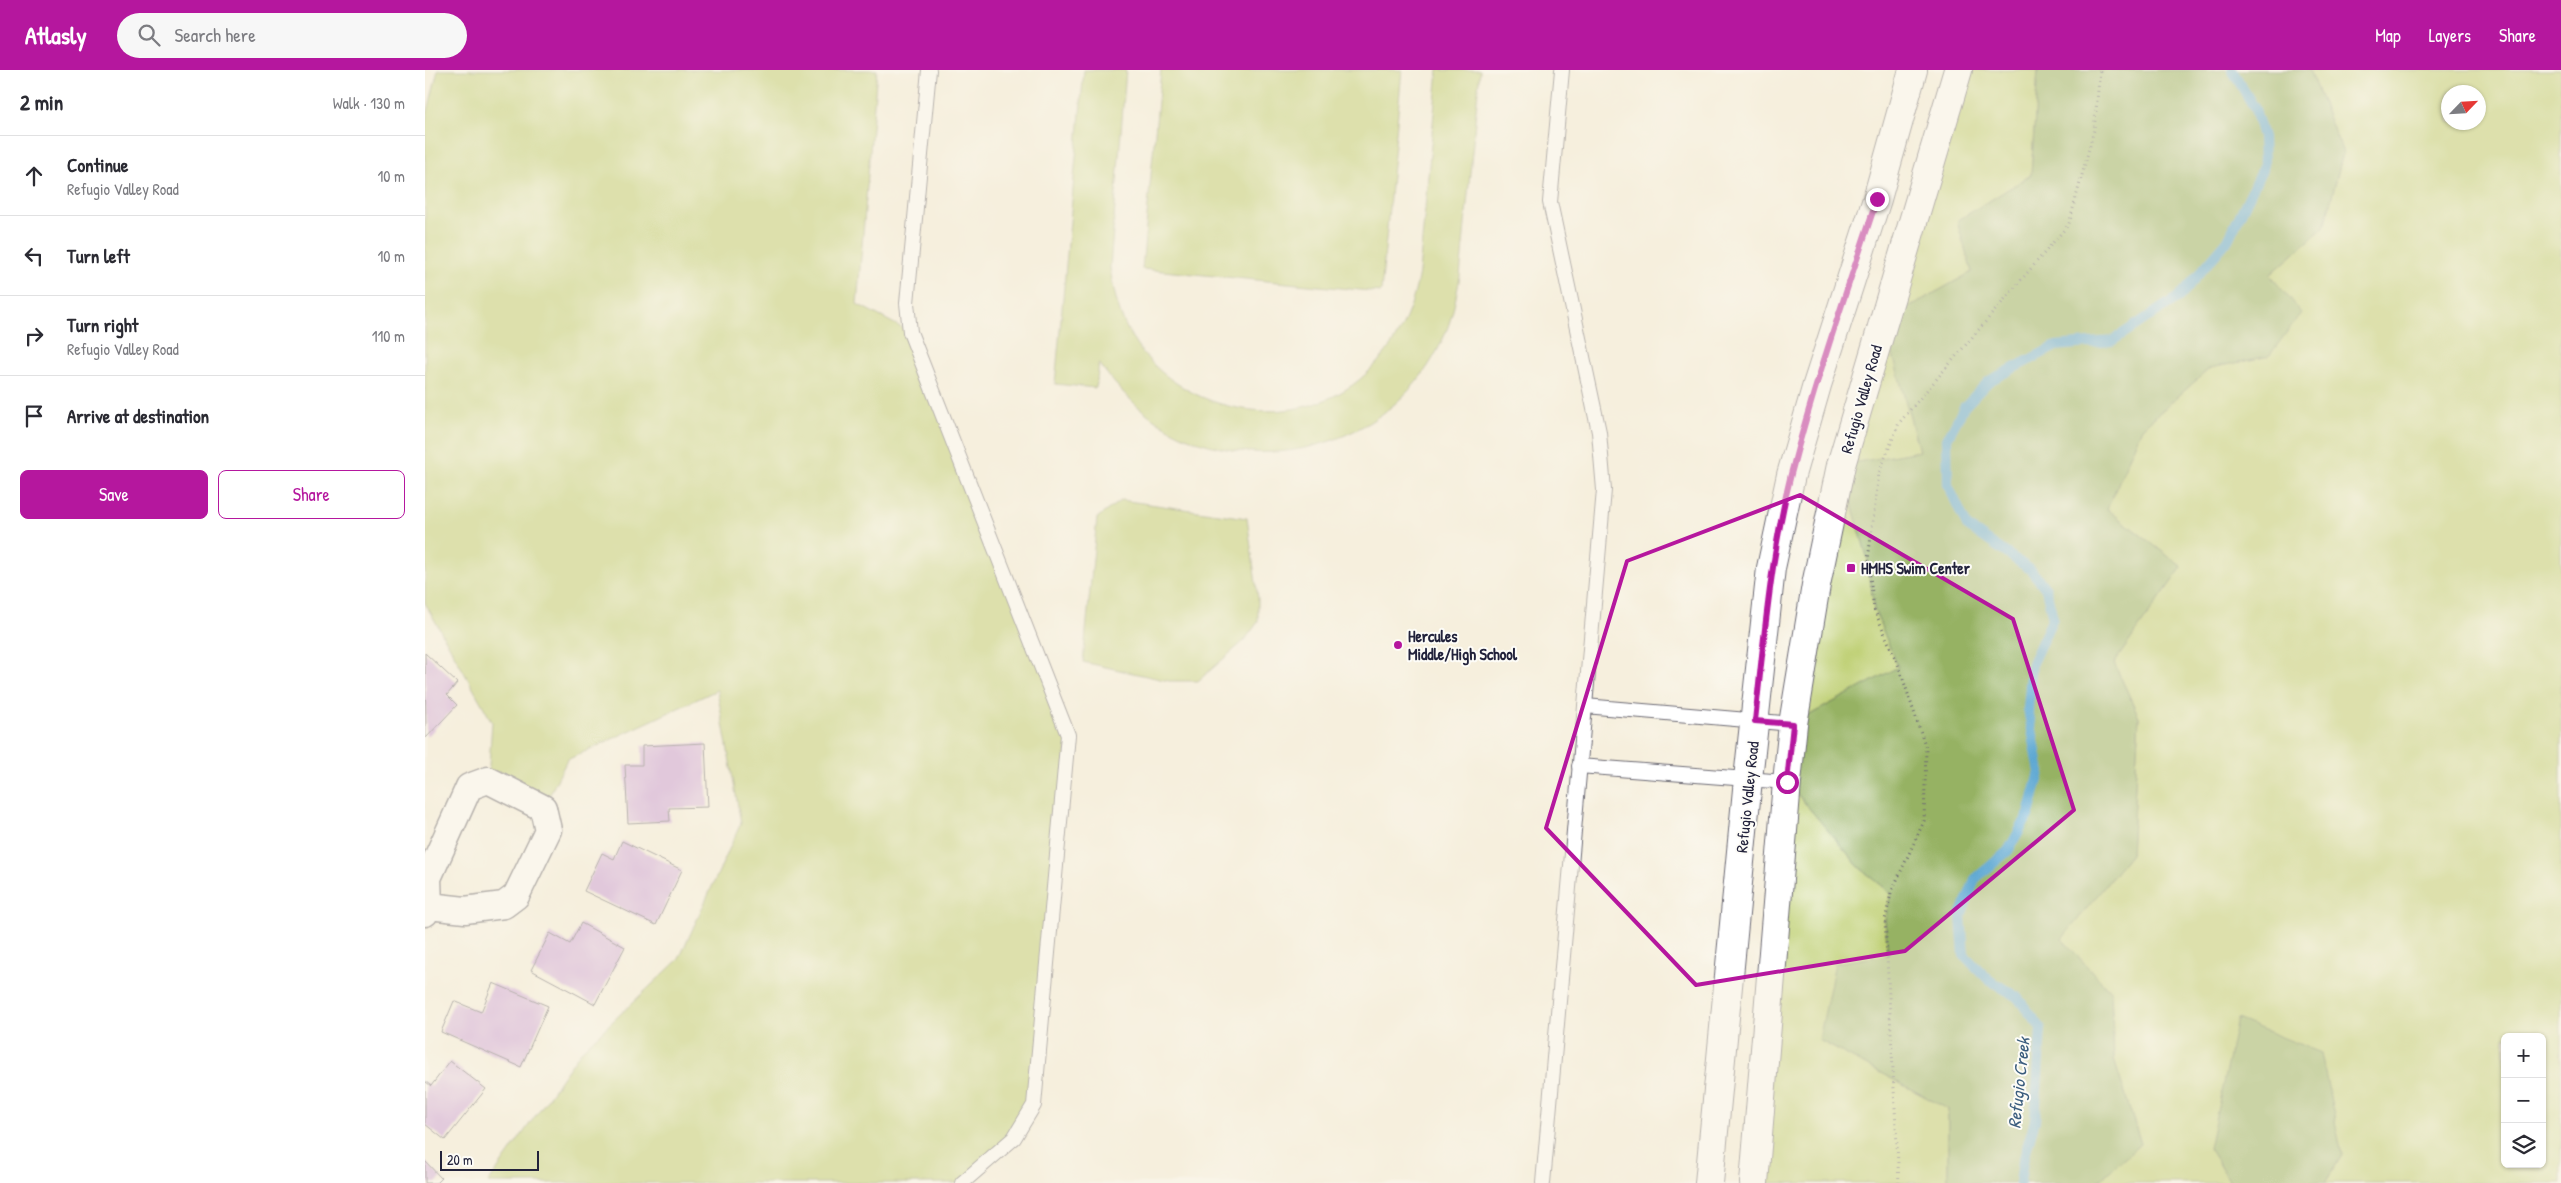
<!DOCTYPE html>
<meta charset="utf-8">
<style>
body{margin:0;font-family:"Patrick Hand",sans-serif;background:#f7f7f7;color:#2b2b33}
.controls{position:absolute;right:15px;bottom:15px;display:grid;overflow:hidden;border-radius:8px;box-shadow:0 1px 4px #0004}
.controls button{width:45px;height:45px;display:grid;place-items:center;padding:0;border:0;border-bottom:1px solid #e1e1e2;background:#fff;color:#2b2b33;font:25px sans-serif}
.compass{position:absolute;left:2016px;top:15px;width:45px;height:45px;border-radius:50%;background:#fff;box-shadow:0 1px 4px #0004;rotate:65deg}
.scale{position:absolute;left:15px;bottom:12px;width:99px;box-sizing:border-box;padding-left:5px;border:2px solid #22223b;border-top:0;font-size:14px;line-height:18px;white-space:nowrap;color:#22223b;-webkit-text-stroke:4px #fdfcf7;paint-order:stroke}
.stop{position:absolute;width:15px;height:15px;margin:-11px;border:4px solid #b5179e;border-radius:50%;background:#fff}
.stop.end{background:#b5179e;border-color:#fff;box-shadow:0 1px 5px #0008}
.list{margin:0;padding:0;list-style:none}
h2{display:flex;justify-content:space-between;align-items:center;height:65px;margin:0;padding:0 20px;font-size:21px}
h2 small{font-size:16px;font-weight:400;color:#7c7c81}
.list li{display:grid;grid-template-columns:32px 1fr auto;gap:15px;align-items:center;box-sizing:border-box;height:80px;padding:0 20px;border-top:1px solid #e1e1e2}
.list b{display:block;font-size:19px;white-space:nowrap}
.list p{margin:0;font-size:16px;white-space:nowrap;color:#7c7c81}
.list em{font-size:16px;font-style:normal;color:#7c7c81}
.actions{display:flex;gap:10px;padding:15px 20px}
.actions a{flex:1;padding:11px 0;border:1px solid #b5179e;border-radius:8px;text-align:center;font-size:18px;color:#b5179e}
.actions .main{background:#b5179e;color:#fff}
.icon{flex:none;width:28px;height:28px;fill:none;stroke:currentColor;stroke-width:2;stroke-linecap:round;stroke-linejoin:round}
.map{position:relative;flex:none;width:2136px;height:1113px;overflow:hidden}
header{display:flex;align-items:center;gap:30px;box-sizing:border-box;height:70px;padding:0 25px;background:#b5179e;color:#fff}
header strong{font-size:24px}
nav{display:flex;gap:28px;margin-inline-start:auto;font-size:18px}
.search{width:350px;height:45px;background:#f7f7f7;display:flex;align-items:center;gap:12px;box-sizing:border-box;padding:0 18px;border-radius:28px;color:#7c7c81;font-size:19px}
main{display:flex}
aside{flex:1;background:#fff}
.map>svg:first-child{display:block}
.green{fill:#becf72;stroke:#707856;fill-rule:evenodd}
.forest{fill:#96b264;stroke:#5c6a50}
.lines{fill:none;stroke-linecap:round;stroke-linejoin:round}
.stream{stroke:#59a5d1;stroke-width:10}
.building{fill:#c899da}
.service-casing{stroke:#6c6a74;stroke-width:16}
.minor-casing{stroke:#6c6a74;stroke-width:29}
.tertiary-casing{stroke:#6c6a74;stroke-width:30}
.path{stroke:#6c6a74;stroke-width:3;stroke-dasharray:1 4;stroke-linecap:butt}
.service{stroke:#fff;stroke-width:14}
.minor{stroke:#fff;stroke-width:26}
.tertiary{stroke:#fff;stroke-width:28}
.route{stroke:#b5179e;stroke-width:6}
.marked{fill:none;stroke:#b5179e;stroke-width:4;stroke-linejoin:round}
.poi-dot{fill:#b5179e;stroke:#fdfcf7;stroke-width:2}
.labels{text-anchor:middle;stroke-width:4;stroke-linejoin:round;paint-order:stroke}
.street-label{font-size:16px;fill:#22223b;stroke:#fdfcf7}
.poi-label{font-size:16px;font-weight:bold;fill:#22223b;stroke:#fdfcf7;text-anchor:start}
.water-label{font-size:18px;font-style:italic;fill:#3b5d7e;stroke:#fdfcf7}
</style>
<header>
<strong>Atlasly</strong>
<div class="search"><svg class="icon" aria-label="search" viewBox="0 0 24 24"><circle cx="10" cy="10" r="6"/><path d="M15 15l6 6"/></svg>Search here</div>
<nav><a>Map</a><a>Layers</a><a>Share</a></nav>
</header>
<main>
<aside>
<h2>2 min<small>Walk · 130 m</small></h2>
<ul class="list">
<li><svg class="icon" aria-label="ahead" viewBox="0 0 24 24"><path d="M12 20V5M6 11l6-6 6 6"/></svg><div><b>Continue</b><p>Refugio Valley Road</p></div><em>10 m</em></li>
<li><svg class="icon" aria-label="left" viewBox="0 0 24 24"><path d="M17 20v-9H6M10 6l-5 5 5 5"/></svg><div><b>Turn left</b></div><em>10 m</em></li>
<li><svg class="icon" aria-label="right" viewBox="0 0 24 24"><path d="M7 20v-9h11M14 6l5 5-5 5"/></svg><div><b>Turn right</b><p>Refugio Valley Road</p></div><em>110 m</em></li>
<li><svg class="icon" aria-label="arrive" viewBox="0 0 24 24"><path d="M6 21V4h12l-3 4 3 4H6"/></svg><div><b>Arrive at destination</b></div></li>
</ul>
<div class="actions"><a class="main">Save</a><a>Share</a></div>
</aside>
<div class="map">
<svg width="2136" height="1113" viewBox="0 0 2136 1113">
<rect width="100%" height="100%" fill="#fdfcf7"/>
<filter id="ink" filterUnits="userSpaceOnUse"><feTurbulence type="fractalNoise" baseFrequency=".02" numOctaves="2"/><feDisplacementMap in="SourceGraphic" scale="10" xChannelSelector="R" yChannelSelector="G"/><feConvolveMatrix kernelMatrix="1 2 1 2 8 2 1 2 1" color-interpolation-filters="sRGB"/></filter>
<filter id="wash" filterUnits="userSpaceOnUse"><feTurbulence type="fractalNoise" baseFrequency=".0096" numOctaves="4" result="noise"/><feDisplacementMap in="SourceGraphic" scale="20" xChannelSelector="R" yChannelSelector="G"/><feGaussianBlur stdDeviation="1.12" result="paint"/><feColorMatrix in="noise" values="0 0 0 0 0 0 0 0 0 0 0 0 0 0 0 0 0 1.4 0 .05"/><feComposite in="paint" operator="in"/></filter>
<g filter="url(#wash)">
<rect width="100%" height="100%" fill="#f6efdd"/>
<g class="green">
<polygon points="13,0 452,0 432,234 485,262 643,665 609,1034 589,1068 537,1113 63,1113 156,981 254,889 316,753 292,620 142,690 118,738 63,710 67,652 0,533 0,53"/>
<path d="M659,0H701L685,198C688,216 691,233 698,250C739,345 877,374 949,296C975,269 988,238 994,202L1013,0H1055L1035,206C1031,228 1027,251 1017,271C972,369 852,408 756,365C723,349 695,323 674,293L671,318L630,314Z"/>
<polygon points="736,0 977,0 956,222 717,199"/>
<polygon points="1533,0 1613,0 1606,105 1532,151 1547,202 1459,251 1494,381 1416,396 1443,490 1449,539 1474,597 1368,654 1391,515 1416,395"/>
<path d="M1884,0H2136V1113H1900L1917,1085L1784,1078L1806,1113H1671L1716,1074L1689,990L1686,922L1636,869L1706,784L1714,647L1689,593L1757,497L1682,439L1717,358L1785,298L1844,286L1845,205L1899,157L1918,83ZM2024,22H2054V52H2024ZM2080,967H2117V1094H2080Z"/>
<polygon points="696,430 822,448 833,528 833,552 819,571 773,611 744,611 658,592 672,448"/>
<polygon points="1362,712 1434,797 1466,823 1460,850 1463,885 1394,970 1523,1039 1523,1113 1329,1113"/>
</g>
<g class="forest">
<polygon points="1613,0 1884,0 1918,83 1899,157 1845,205 1876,243 1844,286 1785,298 1717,358 1682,439 1757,497 1689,593 1714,647 1706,784 1637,869 1686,922 1689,990 1716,1074 1671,1113 1523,1113 1523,1039 1394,970 1410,893 1463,885 1460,850 1466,823 1434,797 1362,712 1368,654 1473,597 1449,539 1443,490 1416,395 1494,381 1459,251 1547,202 1532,151 1606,105"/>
<polygon points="1812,949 1896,983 1917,1085 1900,1113 1806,1113 1784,1078"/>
</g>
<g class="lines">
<polyline class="stream" points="1595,1113 1598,1091 1610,1050 1616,958 1592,927 1563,909 1539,885 1536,846 1550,809 1583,781 1604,744 1615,702 1603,639 1607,593 1628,548 1621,519 1606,500 1542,456 1523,415 1522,369 1539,337 1564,311 1631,276 1687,271 1755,226 1803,170 1839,95 1838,67 1830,39 1807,0"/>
</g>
<g id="blocks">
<g class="building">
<polygon points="0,583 32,613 22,625 32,635 1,668"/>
<polygon points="280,673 283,737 244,738 245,751 203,753 200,695 217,695 217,676"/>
<polygon points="197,771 257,800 231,855 159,821 177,783 189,789"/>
<polygon points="156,853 200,877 170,934 106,900 125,863 145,874"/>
<polygon points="68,913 123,936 96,997 16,962 29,931 56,942"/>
<polygon points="25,991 61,1019 20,1070 0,1054 0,1011 6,1016"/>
<polygon points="0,1091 16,1108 11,1113 0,1113"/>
</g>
</g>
</g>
<g filter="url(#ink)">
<use href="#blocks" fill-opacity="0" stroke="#6c6a74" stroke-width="1"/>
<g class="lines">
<defs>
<g id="service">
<polyline points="504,0 482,233 485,262 643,665 609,1035 589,1068 537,1113"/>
<polyline points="1160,636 1368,654"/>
<polyline points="1154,696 1362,712"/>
<polyline points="1118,1113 1179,420 1174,362 1125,132 1137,0"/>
</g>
<polyline id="minor" points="0,843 4,836 3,808 44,717 63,710 118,738 123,760 91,826 79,835 40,840 4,836"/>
<g id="tertiary">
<polyline points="1284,1113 1323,709 1346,498 1366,405 1392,315 1452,129 1488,0"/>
<polyline points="1329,1113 1362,712 1368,654 1391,515 1416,395 1533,0"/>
</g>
</defs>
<use href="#service" class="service-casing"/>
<use href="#minor" class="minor-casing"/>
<use href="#tertiary" class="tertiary-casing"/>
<polyline class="path" points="1474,1113 1460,850 1466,823 1499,751 1501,678 1474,597 1449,539 1443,490 1454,403 1474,353 1644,154 1669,60 1675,0"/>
<use href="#service" class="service"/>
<use href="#minor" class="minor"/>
<use href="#tertiary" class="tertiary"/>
</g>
</g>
<g class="lines" filter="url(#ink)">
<path class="route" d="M1362,712L1368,654L1330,651C1339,568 1346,485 1366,404C1390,311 1422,220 1452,129"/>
</g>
<path d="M0 0H2136V1113H0ZM1375,425L1588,549L1649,740L1480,881L1271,915L1121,758L1202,491Z" fill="#f6efdd" fill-opacity=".55" fill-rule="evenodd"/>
<path class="marked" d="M1375,425L1588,549L1649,740L1480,881L1271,915L1121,758L1202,491Z"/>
<g class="poi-dot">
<rect x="1421" y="493" width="10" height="10" rx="2.5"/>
<circle cx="973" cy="575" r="5"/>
</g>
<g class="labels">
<g class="street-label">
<text transform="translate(1436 329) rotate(-74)" y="6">Refugio Valley Road</text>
<text transform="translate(1322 727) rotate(-84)" y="6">Refugio Valley Road</text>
</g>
<g class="poi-label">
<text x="1436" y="504">HMHS Swim Center</text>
<text x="983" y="572">Hercules<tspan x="983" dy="18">Middle/High School</tspan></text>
</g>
<g class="water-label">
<text transform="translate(1594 1013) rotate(-84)" y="6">Refugio Creek</text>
</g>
</g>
</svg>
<div class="controls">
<button>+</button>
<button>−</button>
<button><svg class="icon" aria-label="layers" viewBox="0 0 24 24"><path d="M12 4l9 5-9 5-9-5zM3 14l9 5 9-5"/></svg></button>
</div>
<svg class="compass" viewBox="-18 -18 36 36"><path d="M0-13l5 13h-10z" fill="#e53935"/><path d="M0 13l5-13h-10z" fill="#7c7c81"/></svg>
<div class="scale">20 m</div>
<div class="stop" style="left:1362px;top:712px"></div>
<div class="stop end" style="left:1452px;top:129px"></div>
</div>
</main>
